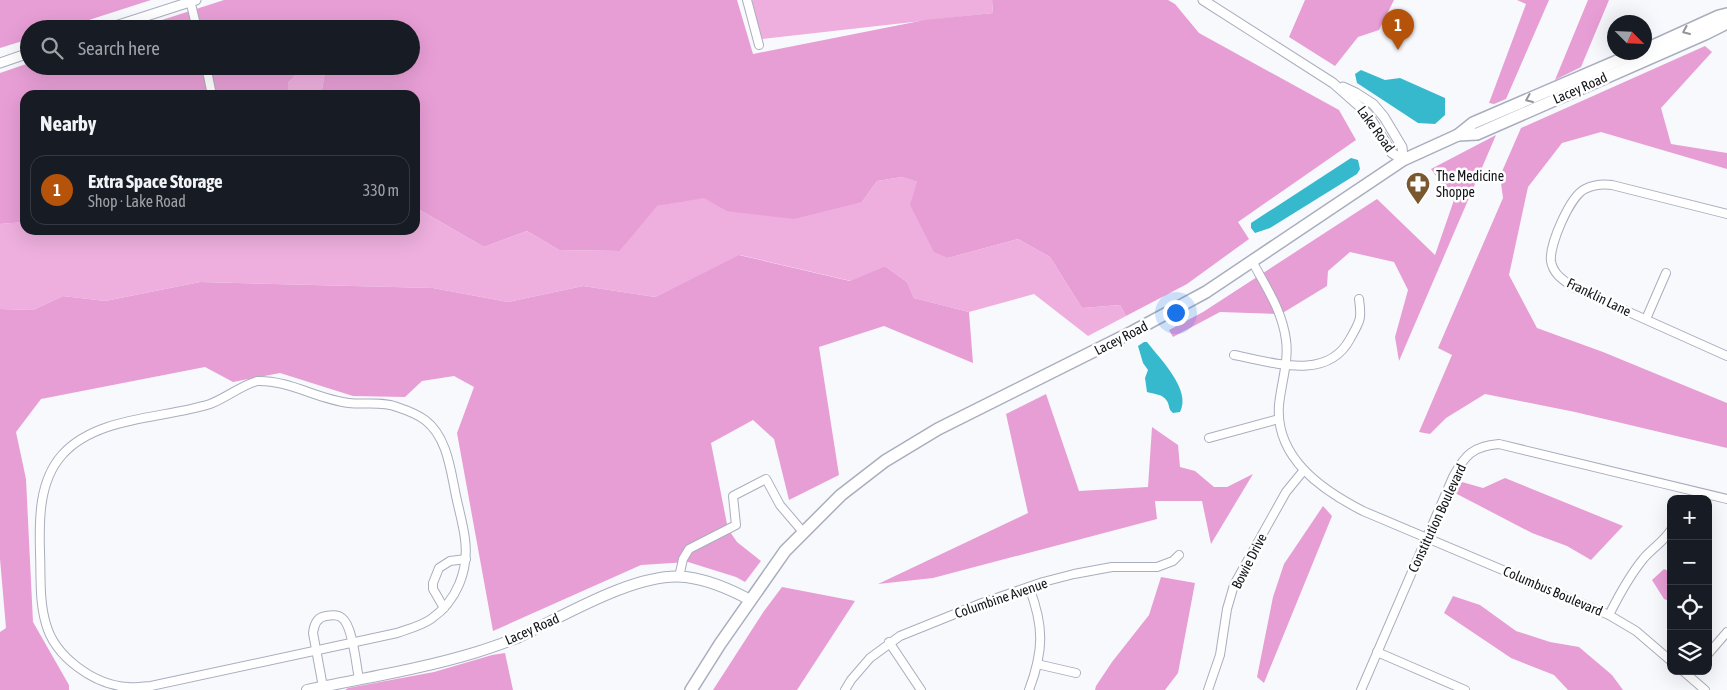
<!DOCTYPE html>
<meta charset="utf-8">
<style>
body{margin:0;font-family:"Asap Condensed",sans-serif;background:#242831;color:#f1f3f6}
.controls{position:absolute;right:15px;bottom:15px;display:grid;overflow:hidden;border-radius:10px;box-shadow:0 5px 20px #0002}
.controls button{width:45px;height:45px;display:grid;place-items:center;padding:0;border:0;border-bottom:1px solid #363941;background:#171b24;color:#f1f3f6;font:25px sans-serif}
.compass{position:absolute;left:1607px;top:15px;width:45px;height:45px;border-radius:50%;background:#171b24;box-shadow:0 5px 20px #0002;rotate:114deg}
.you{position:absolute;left:1175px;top:312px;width:18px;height:18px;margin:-12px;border:4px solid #fff;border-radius:50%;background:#1a73e8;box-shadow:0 0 0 8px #1a73e833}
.badge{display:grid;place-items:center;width:32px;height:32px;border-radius:50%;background:#b45309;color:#fff;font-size:16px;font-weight:700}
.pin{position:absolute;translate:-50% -41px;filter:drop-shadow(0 1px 2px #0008)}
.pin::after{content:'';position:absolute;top:26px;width:18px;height:15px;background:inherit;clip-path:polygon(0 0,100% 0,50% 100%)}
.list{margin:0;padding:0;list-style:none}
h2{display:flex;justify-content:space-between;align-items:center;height:65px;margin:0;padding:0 20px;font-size:21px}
h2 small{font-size:16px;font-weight:400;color:#9ea1a6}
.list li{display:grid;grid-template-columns:32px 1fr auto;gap:15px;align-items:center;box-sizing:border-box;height:70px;margin:0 10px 10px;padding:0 10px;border:1px solid #363941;border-radius:15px}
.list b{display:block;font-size:19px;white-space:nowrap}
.list p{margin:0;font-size:16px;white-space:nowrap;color:#9ea1a6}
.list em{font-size:16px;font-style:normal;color:#9ea1a6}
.icon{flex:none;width:28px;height:28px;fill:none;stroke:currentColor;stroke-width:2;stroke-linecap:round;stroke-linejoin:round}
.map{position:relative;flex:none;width:1727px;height:690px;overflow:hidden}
.search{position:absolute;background:#171b24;box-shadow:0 5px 20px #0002;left:20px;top:20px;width:400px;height:55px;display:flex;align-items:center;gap:12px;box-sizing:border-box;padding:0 18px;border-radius:28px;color:#9ea1a6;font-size:19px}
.panel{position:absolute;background:#171b24;box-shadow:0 5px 20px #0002;left:20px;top:90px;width:400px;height:145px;border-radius:15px}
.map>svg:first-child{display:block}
.green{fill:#eeafde}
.forest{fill:#e79ed5}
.water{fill:#36b9cd}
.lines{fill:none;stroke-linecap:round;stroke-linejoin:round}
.minor-casing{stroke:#a9aebe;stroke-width:10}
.tertiary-casing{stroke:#a9aebe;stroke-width:11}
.secondary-casing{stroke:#a9aebe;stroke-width:12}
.primary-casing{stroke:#a9aebe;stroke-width:14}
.minor{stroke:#fff;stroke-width:8}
.tertiary{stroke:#fff;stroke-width:9}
.secondary{stroke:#fff;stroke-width:10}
.primary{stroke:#fff;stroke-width:11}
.oneway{stroke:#959598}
.labels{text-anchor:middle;stroke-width:5;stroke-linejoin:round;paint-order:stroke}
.street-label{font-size:14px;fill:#13141a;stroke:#fff}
.poi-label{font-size:14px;fill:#13141a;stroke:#fff;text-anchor:start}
</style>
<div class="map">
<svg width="1727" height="690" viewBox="0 0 1727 690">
<rect width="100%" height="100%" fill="#f8f9fd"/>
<g class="green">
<polygon points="752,0 992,0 993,13 761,39"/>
<polygon points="301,66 326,66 321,95 288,95 288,83 299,71"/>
<polygon points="902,177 917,182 948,258 1018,239 1050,257 1082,308 1120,305 1126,316 1088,336 1034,294 969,312 914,298 907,282 885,266 851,281 740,255 655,297 583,286 508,302 433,288 200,282 105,301 63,296 33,310 0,309 0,224 25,222 25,230 415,230 415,210 420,210 484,247 527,231 559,250 620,251 656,206 704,197 726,211 862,202 877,181"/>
</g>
<g class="forest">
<polygon points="0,0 151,0 61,29 29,29 29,39 0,48"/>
<polygon points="224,0 737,0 753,54 925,20 993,13 992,0 1168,0 1175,4 1199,33 1339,110 1356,140 1238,222 1249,239 1187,284 1126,316 1120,305 1082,308 1050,257 1018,239 948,258 934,252 910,205 917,182 902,177 877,181 862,202 794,219 726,211 704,198 657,206 620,251 559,250 527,231 484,247 420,210 415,210 415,95 321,95 326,66 411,66 411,29 318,29 314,27 313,29 134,29"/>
<polygon points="1305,0 1394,0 1379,30 1358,37 1335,66 1289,37"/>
<polygon points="1517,0 1549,0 1506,99 1494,104 1489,103 1526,4"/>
<polygon points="1588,0 1609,0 1581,67 1555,80"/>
<polygon points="1705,46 1712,52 1661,108 1671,144 1727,153 1727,169 1601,132 1562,143 1528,187 1509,275 1537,328 1603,352 1727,403 1727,448 1575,412 1485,394 1446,418 1430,434 1419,432 1452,355 1438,348 1503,198 1500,176 1521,128"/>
<polygon points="29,63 29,66 301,66 299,71 288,83 288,95 25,95 25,222 0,224 0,73"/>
<polygon points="1496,135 1399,361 1395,337 1408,290 1394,262 1350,252 1328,271 1327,286 1281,314 1220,312 1173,337 1169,330 1203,312 1377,199 1435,255 1454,200 1431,169"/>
<polygon points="739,255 850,281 885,266 907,282 914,298 969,312 973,363 884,326 819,347 839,475 789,500 774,439 753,420 711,443 728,529 737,542 761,561 745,582 736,577 688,562 641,565 493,631 457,433 474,387 454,376 422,381 405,397 353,396 280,373 233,382 205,367 41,399 16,432 26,479 33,622 69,685 69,690 0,690 0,632 6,628 0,559 0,309 33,310 63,296 105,301 200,282 433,288 508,302 583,286 655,297"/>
<polygon points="1046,394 1079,491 1148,487 1152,427 1178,445 1180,467 1195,471 1214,487 1227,487 1253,474 1211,544 1202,501 1155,501 1157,519 933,578 878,584 1028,513 1006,414"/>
<polygon points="1505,478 1623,526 1591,560 1567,546 1532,533 1455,493 1462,482 1483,488"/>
<polygon points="1323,506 1332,516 1264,683 1257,677 1273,597 1284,564"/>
<polygon points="1664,569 1671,572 1671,602 1664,599 1652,580"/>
<polygon points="1161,577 1195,583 1178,673 1165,690 1095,690 1096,686 1112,662 1149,615"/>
<polygon points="782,587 855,601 797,690 713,690 764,611"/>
<polygon points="1453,596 1480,605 1516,631 1550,642 1579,647 1612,675 1623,690 1568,690 1554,675 1511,658 1444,613"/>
<polygon points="505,653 513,690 345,690 348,688 434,672 492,655"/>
</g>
<g class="water">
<polygon points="1361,70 1385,80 1400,78 1445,98 1445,115 1435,124 1418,123 1357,83 1355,74"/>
<polygon points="1351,158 1358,160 1360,169 1357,174 1270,228 1255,233 1251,228 1251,223"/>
<path d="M1144,342H1147C1160,359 1192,390 1180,412L1173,413C1168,409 1170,406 1167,401C1163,394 1154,394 1147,392L1145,378L1148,370L1143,363L1138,346Z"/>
</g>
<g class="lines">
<defs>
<g id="minor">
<polyline points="190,0 197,29"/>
<polyline points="747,0 759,45"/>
<polyline points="206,66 212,95"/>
<path d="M1727,214L1612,185C1603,184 1593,185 1585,189C1570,196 1549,245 1551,261C1553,274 1563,280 1573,287L1727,356"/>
<path d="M1252,261C1266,287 1282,310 1286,340C1289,361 1281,384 1279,405C1275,458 1322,490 1363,511L1609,615L1636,631L1671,661"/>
<polyline points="1646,319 1666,273"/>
<path d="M1234,355C1272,362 1327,382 1350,339C1360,321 1362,320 1359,299"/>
<path d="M257,381C289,380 317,399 349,403C364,405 382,401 397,407C406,410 417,414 425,420C446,436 450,466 455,491C458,507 463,523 465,539C469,570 457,601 431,619C421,626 408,629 397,633L151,686C143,686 135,688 128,687C94,685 55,657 46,624C39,601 41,575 40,552C39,519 39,481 62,455C96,416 163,419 210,404C226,398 240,386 257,381Z"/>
<polyline points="1209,438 1279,419"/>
<polyline points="679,577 683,559 689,549 736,525 733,496 766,479 780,505 803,532"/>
<polyline points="444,608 433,589 433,583 439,568 450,561 466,559"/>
<path d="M1609,615C1619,595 1629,576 1644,558C1653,548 1664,541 1671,530"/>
<polyline points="889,642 921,690"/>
<polyline points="1377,652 1465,690"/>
<polyline points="1708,654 1727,632"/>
<polyline points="1037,664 1076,673"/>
<polyline points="1683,671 1705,690"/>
<path d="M323,687L313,633C314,625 317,617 326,616C331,615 338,614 342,618C353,626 356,665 359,679"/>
<polyline points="845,690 851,680 870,658 900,636 982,603 1043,582 1074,574 1112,567 1157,567 1173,561 1179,555"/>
<path d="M1029,690C1044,650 1044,626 1029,587"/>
<polyline points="1208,690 1220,655 1227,609 1234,585 1286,492 1304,470"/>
<path d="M1361,690L1453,477C1465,455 1473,446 1499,444L1727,499"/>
</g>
<g id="tertiary">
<polyline points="1203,0 1333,83 1367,113 1392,153 1403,160"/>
<polyline points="106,29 196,0"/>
<polyline points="0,63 29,53"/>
<polyline points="1343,87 1356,93 1373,104 1384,117 1402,147 1403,160"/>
</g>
<path id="secondary" d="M307,690C364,678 422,669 477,652C490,648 504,643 517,638C562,617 637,571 686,577C709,580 730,589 750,600"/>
<g id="primary">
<polyline points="1644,50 1719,16 1727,14"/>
<polyline points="1458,135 1477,134 1705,34 1723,25 1727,20"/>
<polyline points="691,690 720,644 785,551 841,495 885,461 938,429 1132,332 1206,292 1403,160 1458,135 1473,123 1638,52"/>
</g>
</defs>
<use href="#minor" class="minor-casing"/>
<use href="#tertiary" class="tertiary-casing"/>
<use href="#secondary" class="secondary-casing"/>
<use href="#primary" class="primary-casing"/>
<use href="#minor" class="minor"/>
<use href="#tertiary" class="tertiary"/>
<use href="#secondary" class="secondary"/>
<use href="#primary" class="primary"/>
</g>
<defs><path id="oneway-chevron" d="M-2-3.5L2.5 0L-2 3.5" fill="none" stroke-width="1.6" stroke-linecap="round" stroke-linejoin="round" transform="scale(1.25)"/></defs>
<g class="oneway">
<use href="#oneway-chevron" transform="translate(1686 31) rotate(156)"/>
<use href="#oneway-chevron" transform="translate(1529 99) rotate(157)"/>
</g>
<defs>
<symbol id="pharmacy-pin" viewBox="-11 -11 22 30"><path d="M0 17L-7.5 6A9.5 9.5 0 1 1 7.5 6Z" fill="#79582f" stroke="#fff"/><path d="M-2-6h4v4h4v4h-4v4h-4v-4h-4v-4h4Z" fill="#fff"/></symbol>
</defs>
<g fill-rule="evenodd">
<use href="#pharmacy-pin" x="1404" y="170" width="28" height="38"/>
</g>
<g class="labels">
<g class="street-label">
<text transform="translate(1580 88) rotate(-24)" y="5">Lacey Road</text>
<text transform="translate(1376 129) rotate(54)" y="5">Lake Road</text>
<text transform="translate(1599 297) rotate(26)" y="5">Franklin Lane</text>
<text transform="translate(1121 338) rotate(-27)" y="5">Lacey Road</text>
<text transform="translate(1437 518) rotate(-65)" y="5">Constitution Boulevard</text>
<text transform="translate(1249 561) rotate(-63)" y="5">Bowie Drive</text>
<text transform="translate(1553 591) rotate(23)" y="5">Columbus Boulevard</text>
<text transform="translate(1001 598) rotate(-19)" y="5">Columbine Avenue</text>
<text transform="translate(532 629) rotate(-24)" y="5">Lacey Road</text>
</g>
<g class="poi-label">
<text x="1436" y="181">The Medicine<tspan x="1436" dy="16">Shoppe</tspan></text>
</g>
</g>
</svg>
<div class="controls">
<button>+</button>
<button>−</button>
<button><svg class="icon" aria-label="locate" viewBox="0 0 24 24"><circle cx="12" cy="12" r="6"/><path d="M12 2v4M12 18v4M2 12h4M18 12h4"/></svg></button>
<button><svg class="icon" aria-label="layers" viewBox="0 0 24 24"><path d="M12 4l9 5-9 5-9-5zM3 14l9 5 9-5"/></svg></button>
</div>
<svg class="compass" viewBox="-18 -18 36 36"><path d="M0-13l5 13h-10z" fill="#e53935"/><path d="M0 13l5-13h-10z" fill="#9ea1a6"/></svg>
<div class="you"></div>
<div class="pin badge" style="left:1398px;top:50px">1</div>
<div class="search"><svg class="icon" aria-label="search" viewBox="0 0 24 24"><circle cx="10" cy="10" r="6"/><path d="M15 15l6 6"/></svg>Search here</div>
<section class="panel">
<h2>Nearby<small></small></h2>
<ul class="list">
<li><span class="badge">1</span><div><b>Extra Space Storage</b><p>Shop · Lake Road</p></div><em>330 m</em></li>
</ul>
</section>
</div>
